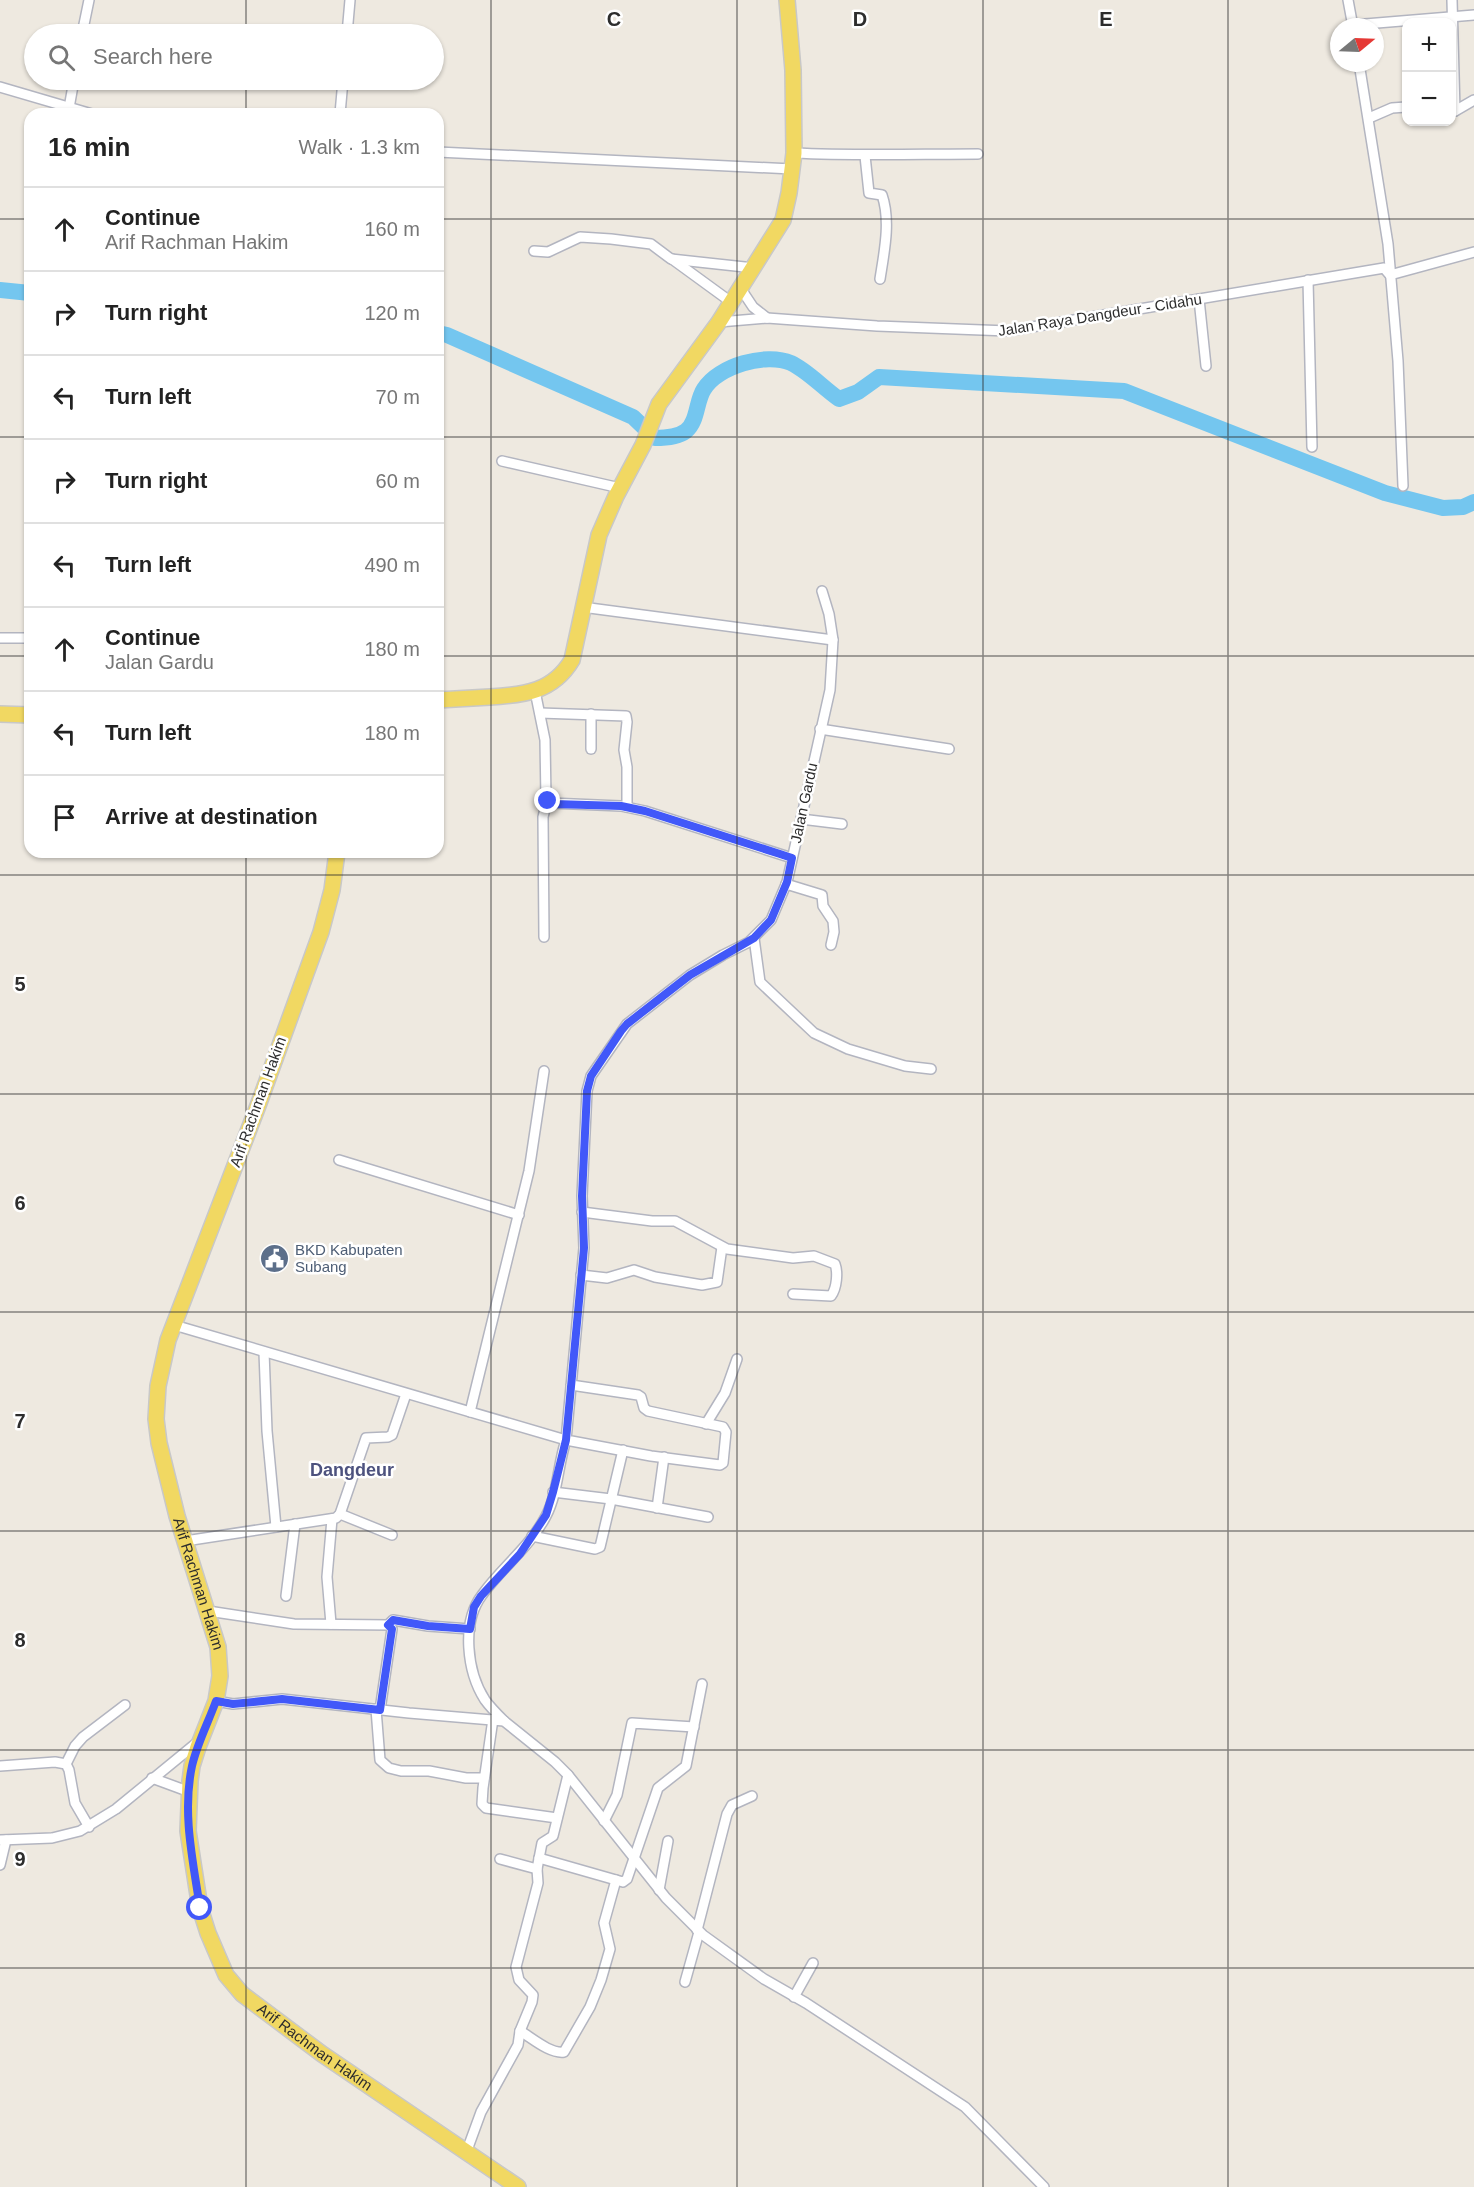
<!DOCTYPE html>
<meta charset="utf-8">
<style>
body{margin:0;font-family:Helvetica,sans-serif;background:#f6f6f6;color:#222}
.controls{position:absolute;right:18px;top:18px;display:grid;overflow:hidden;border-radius:12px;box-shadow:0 2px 4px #0004}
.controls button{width:54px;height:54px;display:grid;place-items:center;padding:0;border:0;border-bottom:2px solid #e0e0e0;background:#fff;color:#222;font:30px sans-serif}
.compass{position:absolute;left:1330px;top:18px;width:54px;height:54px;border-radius:50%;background:#fff;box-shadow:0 2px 4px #0004;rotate:71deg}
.stop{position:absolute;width:18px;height:18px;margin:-14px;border:4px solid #4158f9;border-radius:50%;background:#fff}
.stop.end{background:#4158f9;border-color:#fff;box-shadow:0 2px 6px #0008}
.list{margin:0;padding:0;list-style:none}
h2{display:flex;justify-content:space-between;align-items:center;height:78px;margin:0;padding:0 24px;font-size:26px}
h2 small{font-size:20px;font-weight:400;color:#767676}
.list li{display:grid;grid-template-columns:39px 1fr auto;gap:18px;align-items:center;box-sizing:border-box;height:84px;padding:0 24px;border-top:2px solid #e0e0e0}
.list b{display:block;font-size:22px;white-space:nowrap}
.list p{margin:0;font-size:20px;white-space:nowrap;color:#767676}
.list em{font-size:20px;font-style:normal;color:#767676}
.icon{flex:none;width:33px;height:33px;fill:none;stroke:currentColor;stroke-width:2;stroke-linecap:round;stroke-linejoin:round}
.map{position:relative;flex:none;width:1474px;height:2187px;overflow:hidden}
.search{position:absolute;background:#fff;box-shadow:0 2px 4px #0004;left:24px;top:24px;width:420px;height:66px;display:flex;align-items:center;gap:15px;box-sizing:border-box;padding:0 21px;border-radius:33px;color:#767676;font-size:22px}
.panel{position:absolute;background:#fff;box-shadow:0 2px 4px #0004;left:24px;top:108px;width:420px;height:750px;border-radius:18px}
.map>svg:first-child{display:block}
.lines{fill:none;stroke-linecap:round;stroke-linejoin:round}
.river{stroke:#74c6ef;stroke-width:16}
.street-casing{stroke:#b3b5c0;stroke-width:12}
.primary-casing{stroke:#c8c8c8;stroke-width:18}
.street{stroke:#fff;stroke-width:9}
.primary{stroke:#f1d862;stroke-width:15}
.route{stroke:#4158f9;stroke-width:8}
.grid{fill:none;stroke:#2d2d2d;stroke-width:1.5;stroke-opacity:0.55}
.labels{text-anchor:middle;stroke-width:5;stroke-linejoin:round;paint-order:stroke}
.street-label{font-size:15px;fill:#2d2d2d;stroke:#fff}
.service-label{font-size:15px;fill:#4e5e75;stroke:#fff;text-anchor:start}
.quarter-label{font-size:18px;font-weight:bold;fill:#4d527e;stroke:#fff}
.grid-label{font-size:20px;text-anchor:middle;font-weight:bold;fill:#2d2d2d;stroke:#fff;stroke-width:5;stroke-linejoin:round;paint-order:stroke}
</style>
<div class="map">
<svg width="1474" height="2187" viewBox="0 0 1474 2187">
<rect width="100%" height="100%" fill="#eee9e0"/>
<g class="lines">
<g class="river">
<polyline points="0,290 30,293"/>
<path d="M438,333L447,335L633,417L655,438C666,438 678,437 686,431C698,421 696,401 704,389C718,366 766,352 791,363C808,371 823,388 839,399L858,392L879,377L1124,391L1385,493L1443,508L1463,507L1474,502"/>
</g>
<defs>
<g id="street">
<polyline points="1348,0 1353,27"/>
<polyline points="1452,0 1455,111"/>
<polyline points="1353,25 1474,15"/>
<polyline points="82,34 89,0"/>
<polyline points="347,34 350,0"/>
<polyline points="1359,63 1388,244 1398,361 1403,486"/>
<polyline points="0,87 92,114"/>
<polyline points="69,108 74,80"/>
<polyline points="1453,110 1455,111 1474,100"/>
<polyline points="340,114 343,80"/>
<polyline points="1369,118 1392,108 1406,107"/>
<polyline points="438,152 792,169"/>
<path d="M794,153C855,156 917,154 978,154"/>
<path d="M865,156L869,193L882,195C891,221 884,253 880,279"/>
<polyline points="534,251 548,252 580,237 611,239 651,244 671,259 754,268"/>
<polyline points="672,259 731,302"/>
<polyline points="1308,280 1312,447"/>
<polyline points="741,289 753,307 767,318"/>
<polyline points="1199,299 1206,366"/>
<polyline points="719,322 767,318 877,326 1008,331 1384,268 1390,275 1474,252"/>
<polyline points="502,461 620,488"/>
<polyline points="582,607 833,640"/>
<polyline points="0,638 30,638"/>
<polyline points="535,691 545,740 546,799 550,803 621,806 645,811 792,858"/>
<polyline points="540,713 626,716 627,722 624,750 627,767 627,807"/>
<polyline points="820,729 949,749"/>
<polyline points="591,749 591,714"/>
<polyline points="801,819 842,824"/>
<polyline points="786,884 822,895 823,906 833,921 834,932 831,945"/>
<polyline points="544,937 543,817 547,801"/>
<polyline points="754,938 760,982 814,1033 848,1049 905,1066 931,1069"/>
<polyline points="339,1160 519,1215"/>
<path d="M582,1212L652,1221H675L727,1249L793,1258L814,1256L835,1264C838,1272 837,1288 831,1296L793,1294"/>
<polyline points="581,1275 607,1278 634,1270 655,1277 702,1285 717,1282 722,1247"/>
<path d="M174,1325L566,1440C558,1464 558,1493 546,1516C530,1547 502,1567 482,1595C461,1623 467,1672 485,1700C490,1707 497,1714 504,1721"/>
<polyline points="264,1352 267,1431 276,1527"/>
<polyline points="571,1385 638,1395 641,1397 644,1408 648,1411 723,1427 726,1432 723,1463 720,1465 651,1456 566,1440 584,1248 582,1196 587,1091 591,1076 627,1024 690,975 723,955 749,942 771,920 787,882 830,690 833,640 829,614 822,591"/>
<polyline points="470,1412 529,1171 544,1071"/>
<polyline points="706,1424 725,1393 737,1359"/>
<polyline points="553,1492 611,1499 708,1517"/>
<polyline points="657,1508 664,1457"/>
<polyline points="340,1514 392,1535"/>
<polyline points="532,1536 595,1549 600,1547 623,1450"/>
<polyline points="185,1541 336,1518 340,1514 366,1438 388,1437 392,1435 406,1394"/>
<polyline points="286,1596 295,1524"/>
<polyline points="208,1611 294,1624 390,1625 392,1629 380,1710"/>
<polyline points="331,1624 327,1577 332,1519"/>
<polyline points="388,1625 393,1620 428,1626 470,1629"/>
<polyline points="216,1701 233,1704 282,1699 409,1713 504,1721 555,1762 568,1775 666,1898 703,1935 764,1979 806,2003 965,2107 1044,2187"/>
<polyline points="376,1709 380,1760 389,1768 401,1771 429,1771 466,1778 484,1778"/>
<polyline points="493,1719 483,1788 482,1804 486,1808 557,1818"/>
<polyline points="66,1764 75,1746 83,1737 125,1705"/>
<polyline points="0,1766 55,1762 66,1764 69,1770 75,1803 89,1827"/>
<polyline points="152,1778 190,1792"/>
<polyline points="604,1821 617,1795 632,1723 694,1727"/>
<polyline points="0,1840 52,1838 80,1831 116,1809 199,1741"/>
<polyline points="539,1858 623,1882 627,1879 658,1788 686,1766 702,1684"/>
<polyline points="500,1859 537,1869"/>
<polyline points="0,1865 6,1840"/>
<polyline points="659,1890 668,1841"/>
<polyline points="697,1930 727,1814 732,1805 752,1796"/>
<polyline points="685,1982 699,1932"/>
<polyline points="794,1997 813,1963"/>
<path d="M520,2031C532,2038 550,2054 564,2052L590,2007L601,1980L610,1949L604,1923L616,1880"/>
<polyline points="466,2153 481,2112 518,2045 520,2031 532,2002 533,1995 519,1980 516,1967 538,1883 537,1869 542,1843 553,1836 568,1775"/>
</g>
<g id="primary">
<path d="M438,700C455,699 473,698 490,697C524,695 553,692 572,660L599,535L616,496L643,445L659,404L719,322L783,220L789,193L794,153L793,70L787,0"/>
<polyline points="0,714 30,715"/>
<path id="s1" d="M337,852L332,890L321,932L259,1103L168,1340L158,1386L156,1419L159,1443L177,1516L218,1647L220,1676L216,1701L198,1747L192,1766L190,1781L188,1831L200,1908L208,1933L226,1975L242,1994L322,2054L518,2187"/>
</g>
</defs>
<use href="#street" class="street-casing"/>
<use href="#primary" class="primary-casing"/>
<use href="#street" class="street"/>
<use href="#primary" class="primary"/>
</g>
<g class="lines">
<path class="route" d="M200,1908C193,1861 182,1813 192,1766C197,1744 208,1723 216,1701L233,1704L282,1699L380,1710L392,1629L388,1625L393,1620L428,1626L470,1629L474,1607L481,1596L520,1554L546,1515L553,1492L566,1440L584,1248L582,1196L587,1091L591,1076L621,1031L627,1024L690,975L754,938L771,920L787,882L792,858L780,854L645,811L621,806L554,804L548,801"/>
</g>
<path class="grid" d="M246,0V34M491,0V2187M737,0V2187M983,0V2187M1228,0V2187M246,80V114M0,219H30M438,219H1474M0,437H30M438,437H1474M0,656H30M438,656H1474M246,852V2187M0,875H1474M0,1094H1474M0,1312H1474M0,1531H1474M0,1750H1474M0,1968H1474"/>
<defs>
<symbol id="civic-disc" viewBox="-11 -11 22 22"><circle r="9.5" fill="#5c6f8a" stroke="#fff"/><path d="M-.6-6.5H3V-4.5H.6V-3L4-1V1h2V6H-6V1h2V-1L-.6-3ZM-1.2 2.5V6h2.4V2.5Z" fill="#fff"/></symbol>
</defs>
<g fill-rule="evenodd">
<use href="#civic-disc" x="258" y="1242" width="33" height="33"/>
</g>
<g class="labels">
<g class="street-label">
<text transform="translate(1100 315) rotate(-9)" y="5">Jalan Raya Dangdeur - Cidahu</text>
<text transform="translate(804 803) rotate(-78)" y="5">Jalan Gardu</text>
<text transform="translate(258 1102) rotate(-70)" y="5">Arif Rachman Hakim</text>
<text dy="5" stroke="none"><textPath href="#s1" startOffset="768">Arif Rachman Hakim</textPath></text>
<text dy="5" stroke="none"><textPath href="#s1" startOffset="1288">Arif Rachman Hakim</textPath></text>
</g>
<g class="service-label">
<text x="295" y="1255">BKD Kabupaten<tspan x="295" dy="17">Subang</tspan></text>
</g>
<g class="quarter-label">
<text x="352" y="1476">Dangdeur</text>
</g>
</g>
<g class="grid-label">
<text x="614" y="26">C</text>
<text x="860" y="26">D</text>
<text x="1106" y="26">E</text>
<text x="20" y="991">5</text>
<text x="20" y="1210">6</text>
<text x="20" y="1428">7</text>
<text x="20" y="1647">8</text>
<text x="20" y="1866">9</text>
</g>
</svg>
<div class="controls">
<button>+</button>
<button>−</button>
</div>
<svg class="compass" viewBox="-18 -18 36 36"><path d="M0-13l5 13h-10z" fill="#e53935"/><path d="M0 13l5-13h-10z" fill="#767676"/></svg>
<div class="stop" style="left:200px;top:1908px"></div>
<div class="stop end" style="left:548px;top:801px"></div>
<div class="search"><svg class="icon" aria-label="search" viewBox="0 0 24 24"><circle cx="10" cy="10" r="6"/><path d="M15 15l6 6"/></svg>Search here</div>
<section class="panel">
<h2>16 min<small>Walk · 1.3 km</small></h2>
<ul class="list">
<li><svg class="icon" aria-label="ahead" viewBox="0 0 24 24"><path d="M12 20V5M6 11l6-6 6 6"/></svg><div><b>Continue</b><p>Arif Rachman Hakim</p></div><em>160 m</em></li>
<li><svg class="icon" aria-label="right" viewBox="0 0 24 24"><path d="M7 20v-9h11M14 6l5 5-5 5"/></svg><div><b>Turn right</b></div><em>120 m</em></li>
<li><svg class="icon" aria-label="left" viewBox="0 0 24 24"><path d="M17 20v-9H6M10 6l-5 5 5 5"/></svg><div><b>Turn left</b></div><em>70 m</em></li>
<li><svg class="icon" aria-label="right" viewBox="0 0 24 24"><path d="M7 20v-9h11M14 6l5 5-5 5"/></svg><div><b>Turn right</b></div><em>60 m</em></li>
<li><svg class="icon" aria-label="left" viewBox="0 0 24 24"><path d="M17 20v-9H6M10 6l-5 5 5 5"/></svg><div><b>Turn left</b></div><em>490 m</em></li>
<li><svg class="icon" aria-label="ahead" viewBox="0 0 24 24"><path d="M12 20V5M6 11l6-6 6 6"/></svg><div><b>Continue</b><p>Jalan Gardu</p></div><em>180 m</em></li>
<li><svg class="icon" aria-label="left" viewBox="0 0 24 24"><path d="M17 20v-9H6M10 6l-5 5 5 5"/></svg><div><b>Turn left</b></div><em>180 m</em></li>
<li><svg class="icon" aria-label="arrive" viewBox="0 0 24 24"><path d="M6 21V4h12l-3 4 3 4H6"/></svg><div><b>Arrive at destination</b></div></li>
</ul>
</section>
</div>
